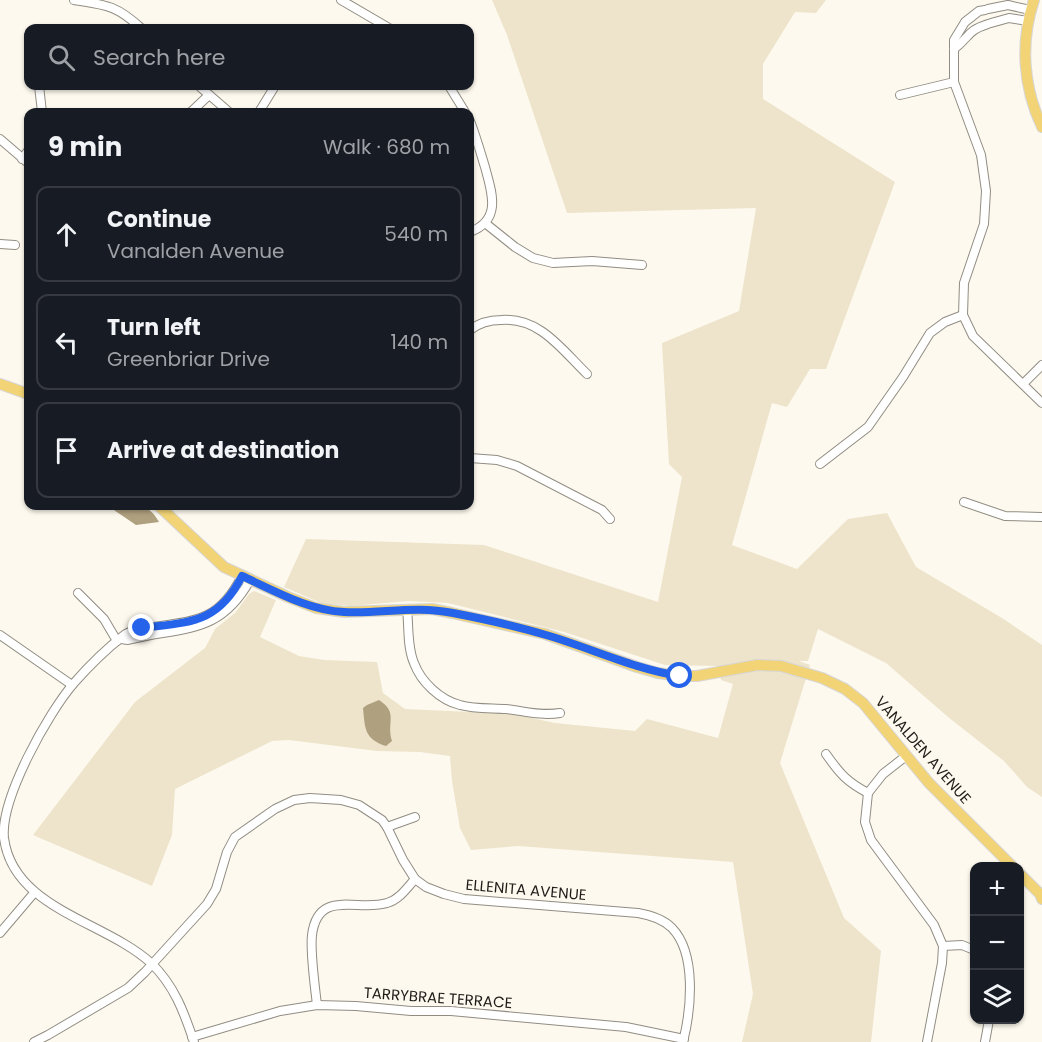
<!DOCTYPE html>
<meta charset="utf-8">
<style>
body{margin:0;font-family:Poppins,sans-serif;background:#20242c;color:#f1f3f6}
.controls{position:absolute;right:18px;bottom:18px;display:grid;overflow:hidden;border-radius:12px;box-shadow:0 2px 4px #0004}
.controls button{width:54px;height:54px;display:grid;place-items:center;padding:0;border:0;border-bottom:2px solid #363941;background:#171b24;color:#f1f3f6;font:30px sans-serif}
.stop{position:absolute;width:18px;height:18px;margin:-14px;border:4px solid #2563eb;border-radius:50%;background:#fff}
.stop.end{background:#2563eb;border-color:#fff;box-shadow:0 2px 6px #0008}
.list{margin:0;padding:0;list-style:none}
h2{display:flex;justify-content:space-between;align-items:center;height:78px;margin:0;padding:0 24px;font-size:26px}
h2 small{font-size:20px;font-weight:400;color:#9ea1a6}
.list li{display:grid;grid-template-columns:39px 1fr auto;gap:18px;align-items:center;box-sizing:border-box;height:96px;margin:0 12px 12px;padding:0 12px;border:2px solid #363941;border-radius:12px}
.list b{display:block;font-size:22px;white-space:nowrap}
.list p{margin:0;font-size:20px;white-space:nowrap;color:#9ea1a6}
.list em{font-size:20px;font-style:normal;color:#9ea1a6}
.icon{flex:none;width:33px;height:33px;fill:none;stroke:currentColor;stroke-width:2;stroke-linecap:round;stroke-linejoin:round}
.map{position:relative;flex:none;width:1042px;height:1042px;overflow:hidden}
.search{position:absolute;background:#171b24;box-shadow:0 2px 4px #0004;left:24px;top:24px;width:450px;height:66px;display:flex;align-items:center;gap:15px;box-sizing:border-box;padding:0 21px;border-radius:12px;color:#9ea1a6;font-size:22px}
.panel{position:absolute;background:#171b24;box-shadow:0 2px 4px #0004;left:24px;top:108px;width:450px;height:402px;border-radius:12px}
.map>svg:first-child{display:block}
.green{fill:#eee4cb}
.water{fill:#afa07f}
.lines{fill:none;stroke-linecap:round;stroke-linejoin:round}
.minor-casing{stroke:#918d83;stroke-width:10}
.major-casing{stroke:#d7d6d6;stroke-width:12}
.minor{stroke:#fff;stroke-width:8}
.major{stroke:#f2d477;stroke-width:10}
.route{stroke:#2563eb;stroke-width:8}
.labels{text-anchor:middle;stroke-width:4.5;stroke-linejoin:round;paint-order:stroke}
.street-label{font-size:15px;fill:#1f1d19;stroke:#fdf9ee}
</style>
<div class="map">
<svg width="1042" height="1042" viewBox="0 0 1042 1042">
<rect width="100%" height="100%" fill="#fdf9ee"/>
<polygon class="green" points="492,0 826,0 816,13 795,12 763,64 763,99 895,182 826,369 810,369 787,407 772,403 732,545 797,569 848,519 887,513 916,567 1002,618 1042,645 1042,797 1027,787 1004,761 948,717 886,663 818,629 808,661 799,661 810,665 780,763 844,918 881,951 871,1042 742,1042 753,994 733,862 518,846 471,850 460,828 452,781 450,756 420,752 377,751 289,740 272,741 175,789 172,835 152,886 33,835 135,702 205,648 215,629 235,613 249,594 254,591 276,600 260,637 299,656 324,660 377,662 383,693 405,709 513,714 555,723 635,731 647,719 718,738 733,684 721,680 718,666 665,665 564,632 448,603 408,601 351,606 321,603 284,587 306,539 484,545 658,602 682,477 669,464 662,343 739,311 756,208 567,213 507,35"/>
<g class="water">
<path d="M108,506C132,505 147,500 159,522L136,525Z"/>
<path d="M379,700C399,713 386,722 392,741L386,746C364,739 365,728 363,708L367,705Z"/>
</g>
<g class="lines">
<defs>
<g id="minor">
<path d="M74,0C106,5 116,5 141,28"/>
<polyline points="341,0 389,28"/>
<polyline points="988,9 1008,5 1030,10"/>
<polyline points="985,10 979,11 965,22 954,40 954,82 981,155 986,191 984,224 964,283 963,315 973,336 1042,403"/>
<polyline points="991,23 1009,18 1028,21"/>
<path d="M954,49C970,37 966,31 988,24"/>
<polyline points="39,86 42,112"/>
<polyline points="199,86 229,112"/>
<polyline points="449,86 465,112"/>
<polyline points="900,95 954,82"/>
<polyline points="191,112 209,95"/>
<polyline points="259,112 275,86"/>
<path d="M470,121C476,136 480,151 485,167C492,193 502,220 470,232"/>
<polyline points="0,139 28,163"/>
<polyline points="22,159 28,151"/>
<polyline points="485,223 515,247 533,258 553,263 592,261 642,265"/>
<polyline points="0,244 15,245"/>
<path d="M470,330C479,323 490,320 501,320C540,317 562,350 587,374"/>
<polyline points="1023,384 1042,365"/>
<polyline points="470,458 497,460 517,466 602,510 610,519"/>
<polyline points="820,464 868,427 903,377 930,333 945,322 963,315"/>
<polyline points="964,502 1005,516 1042,517"/>
<polyline points="78,593 104,619 117,641"/>
<path d="M407,609C409,626 407,647 414,663C421,682 440,700 460,705C474,709 491,708 506,709C524,711 541,716 560,713"/>
<polyline points="0,635 72,685"/>
<path d="M121,639L128,640C182,626 219,636 250,580"/>
<path d="M826,754C840,774 847,782 868,793"/>
<polyline points="906,756 883,774 868,793 865,822 871,840 934,925 943,946 942,963 927,1042"/>
<polyline points="387,827 415,817"/>
<polyline points="0,933 34,893"/>
<polyline points="943,946 962,945 974,950"/>
<path d="M317,1005C315,987 310,952 312,935C318,888 358,912 387,903C399,900 407,888 415,879"/>
<polyline points="192,1037 280,1011 317,1005 356,1006 411,1011 451,1011 626,1027 684,1039"/>
<path d="M34,1042L48,1035L128,988L145,972L207,904L216,889L227,852L235,837L275,809L294,800L310,798L341,800L359,805L382,820L387,827L403,860L415,879L426,887L444,894L464,899L638,913C650,915 663,919 672,928C697,954 691,1010 683,1042"/>
<path d="M194,1042C184,1012 174,985 151,963C105,921 13,909 4,838C0,799 48,713 74,683C89,666 105,650 123,636C130,630 143,628 153,627C197,621 220,620 242,576"/>
<polyline points="985,1042 989,1020"/>
</g>
<g id="major">
<path d="M1034,0C1020,42 1023,87 1042,127"/>
<polyline points="0,384 28,394"/>
<polyline points="159,506 224,567 288,597 316,608 344,612 432,609 452,613 545,634 637,667 658,673 680,676 697,676 757,665 781,666 822,678 845,689 863,703 929,783 1012,866"/>
<polyline points="1020,874 1040,894 1042,899"/>
</g>
</defs>
<use href="#minor" class="minor-casing"/>
<use href="#major" class="major-casing"/>
<use href="#minor" class="minor"/>
<use href="#major" class="major"/>
</g>
<g class="lines">
<path class="route" d="M142,628C189,622 218,624 242,576C275,591 308,610 344,612C381,614 416,605 453,613C484,619 516,626 546,635C591,648 634,669 680,676"/>
</g>
<g class="labels">
<g class="street-label">
<text transform="translate(923 750) rotate(49)" y="5">VANALDEN AVENUE</text>
<text transform="translate(526 890) rotate(5)" y="5">ELLENITA AVENUE</text>
<text transform="translate(438 998) rotate(4)" y="5">TARRYBRAE TERRACE</text>
</g>
</g>
</svg>
<div class="controls">
<button>+</button>
<button>−</button>
<button><svg class="icon" aria-label="layers" viewBox="0 0 24 24"><path d="M12 4l9 5-9 5-9-5zM3 14l9 5 9-5"/></svg></button>
</div>
<div class="stop" style="left:680px;top:676px"></div>
<div class="stop end" style="left:142px;top:628px"></div>
<div class="search"><svg class="icon" aria-label="search" viewBox="0 0 24 24"><circle cx="10" cy="10" r="6"/><path d="M15 15l6 6"/></svg>Search here</div>
<section class="panel">
<h2>9 min<small>Walk · 680 m</small></h2>
<ul class="list">
<li><svg class="icon" aria-label="ahead" viewBox="0 0 24 24"><path d="M12 20V5M6 11l6-6 6 6"/></svg><div><b>Continue</b><p>Vanalden Avenue</p></div><em>540 m</em></li>
<li><svg class="icon" aria-label="left" viewBox="0 0 24 24"><path d="M17 20v-9H6M10 6l-5 5 5 5"/></svg><div><b>Turn left</b><p>Greenbriar Drive</p></div><em>140 m</em></li>
<li><svg class="icon" aria-label="arrive" viewBox="0 0 24 24"><path d="M6 21V4h12l-3 4 3 4H6"/></svg><div><b>Arrive at destination</b></div></li>
</ul>
</section>
</div>
